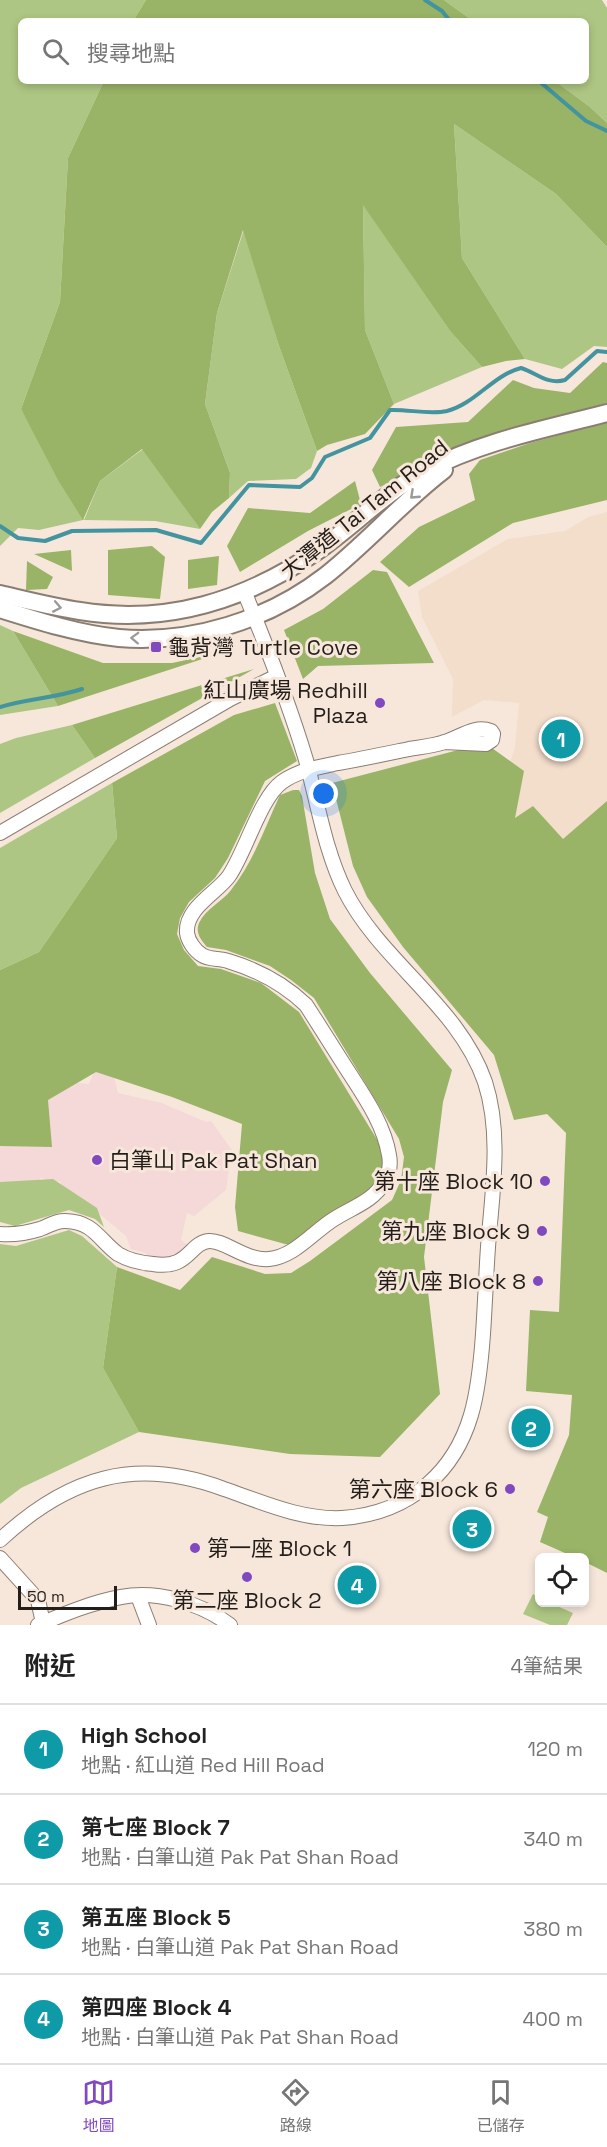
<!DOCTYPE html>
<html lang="zh-TW">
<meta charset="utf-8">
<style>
body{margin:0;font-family:"Space Grotesk","Noto Sans TC",sans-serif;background:#f6f6f6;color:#222}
.controls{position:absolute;right:18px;bottom:18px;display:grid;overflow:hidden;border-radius:9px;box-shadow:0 3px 9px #0003}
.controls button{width:54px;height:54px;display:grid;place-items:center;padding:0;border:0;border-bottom:2px solid #e0e0e0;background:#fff;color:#222;font:30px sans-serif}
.scale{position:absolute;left:18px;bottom:15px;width:99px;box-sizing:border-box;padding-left:6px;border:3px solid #241e1a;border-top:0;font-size:16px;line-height:21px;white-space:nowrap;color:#241e1a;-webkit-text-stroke:4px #f7e7db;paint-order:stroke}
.you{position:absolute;left:324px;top:794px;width:21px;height:21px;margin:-15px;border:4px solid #fff;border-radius:50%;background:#1a73e8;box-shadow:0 0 0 9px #1a73e833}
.badge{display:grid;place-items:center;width:39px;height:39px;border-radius:50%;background:#8149c0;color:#fff;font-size:20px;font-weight:700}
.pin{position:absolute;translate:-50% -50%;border:3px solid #fff;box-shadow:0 2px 6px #0006}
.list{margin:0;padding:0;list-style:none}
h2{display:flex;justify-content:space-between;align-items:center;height:78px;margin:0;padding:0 24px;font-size:26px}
h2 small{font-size:20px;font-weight:400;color:#767676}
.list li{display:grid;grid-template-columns:39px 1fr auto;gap:18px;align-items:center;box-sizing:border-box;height:90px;padding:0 24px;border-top:2px solid #e0e0e0}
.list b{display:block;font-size:22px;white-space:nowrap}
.list p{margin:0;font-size:20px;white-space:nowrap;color:#767676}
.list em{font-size:20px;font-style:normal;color:#767676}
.icon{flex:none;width:33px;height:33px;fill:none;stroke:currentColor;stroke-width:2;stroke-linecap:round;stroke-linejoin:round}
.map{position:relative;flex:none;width:607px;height:1625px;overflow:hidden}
.search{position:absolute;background:#fff;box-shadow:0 3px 9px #0003;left:18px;right:18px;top:18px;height:66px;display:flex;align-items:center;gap:15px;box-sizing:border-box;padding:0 21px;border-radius:9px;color:#767676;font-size:22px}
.sheet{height:438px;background:#fff}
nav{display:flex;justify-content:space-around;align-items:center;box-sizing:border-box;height:84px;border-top:2px solid #e0e0e0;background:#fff;font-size:16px;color:#767676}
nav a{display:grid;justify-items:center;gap:3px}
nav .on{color:#8149c0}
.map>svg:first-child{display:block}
.built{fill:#f3ddcb}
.industrial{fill:#f4d9d8}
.green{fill:#aec683}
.forest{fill:#99b466}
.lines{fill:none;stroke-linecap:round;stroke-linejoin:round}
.stream{stroke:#43949f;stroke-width:4}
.minor-casing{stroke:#8b7d71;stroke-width:16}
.major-casing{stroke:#8b7d71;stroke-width:20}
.minor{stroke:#fff;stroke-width:14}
.major{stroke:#fff;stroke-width:16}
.oneway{stroke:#9c9a98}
.poi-dot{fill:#8149c0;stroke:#f7e7db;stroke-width:2}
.labels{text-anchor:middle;stroke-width:6;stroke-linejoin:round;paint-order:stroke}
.street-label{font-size:22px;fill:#241e1a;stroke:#f7e7db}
.poi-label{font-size:22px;fill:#241e1a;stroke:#f7e7db;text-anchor:end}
</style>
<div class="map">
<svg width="607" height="1625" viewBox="0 0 607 1625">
<rect width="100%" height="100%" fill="#f7e7db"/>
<polygon class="built" points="607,512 607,906 507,821 502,789 515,747 519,703 484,700 452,717 453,679 422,617 418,591 508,539 565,531 588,517"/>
<polygon class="industrial" points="96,1067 113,1073 118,1093 162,1103 206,1122 211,1121 232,1150 226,1190 194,1216 187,1213 181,1240 189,1246 175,1257 151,1257 143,1252 131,1249 126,1236 96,1211 60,1204 61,1182 40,1178 39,1188 0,1211 0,1109 48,1080 89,1084"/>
<g class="green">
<polygon points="0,0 146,0 133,21 21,21 21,81 104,81 68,158 60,302 21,409 84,520 100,481 143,449 200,529 155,521 83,520 39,530 18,528 0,546"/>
<polygon points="444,0 602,0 607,8 607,123 590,107 555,81 586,81 586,21 473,21"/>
<polygon points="454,124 556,194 607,247 607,347 594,346 562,369 525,359 462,258"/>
<polygon points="363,204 450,331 482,367 394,404 365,330"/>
<polygon points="244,229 279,346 317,451 311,468 296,479 248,481 229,498 230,473 205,404 217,313"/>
<polygon points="0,625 13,631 58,706 0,715"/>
<polygon points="72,725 95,758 0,813 0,744 16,738"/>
<polygon points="112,783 117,838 39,952 0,970 0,848"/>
<polygon points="53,1179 97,1208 104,1227 95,1219 69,1210 15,1226 0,1222 0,1182"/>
<polygon points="69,1230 82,1236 117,1267 103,1368 139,1432 21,1488 0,1504 0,1244 16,1246"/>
<polygon points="533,1594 539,1598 540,1602 550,1603 573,1613 567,1625 550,1625 523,1614"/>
</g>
<g class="forest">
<polygon points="146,0 444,0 473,21 133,21"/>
<polygon points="104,81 555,81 590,107 607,123 607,247 556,194 454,124 462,258 525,359 506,361 482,367 450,331 363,205 365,330 394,404 365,434 327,445 317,451 279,346 243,230 217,313 205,404 230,473 229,498 212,512 200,529 142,449 100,481 83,520 58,480 21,409 60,302 68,158"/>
<polygon points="603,362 607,363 607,403 524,425 474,443 380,487 372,470 396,427 468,422 513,380 534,388 570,393"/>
<polygon points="607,422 607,500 513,523 409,587 380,562 419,527 475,500 469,474 480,460 530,443"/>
<polygon points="355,481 361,504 308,531 240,572 227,546 248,508 310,513"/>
<polygon points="152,546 165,557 160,599 108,595 108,550"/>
<polygon points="71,550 72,571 34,554"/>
<polygon points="219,556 217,585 188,589 188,560"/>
<polygon points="27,561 53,577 47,589 26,590"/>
<polygon points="373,570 387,572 434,663 318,666 303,679 284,630 323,609"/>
<polygon points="13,631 103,663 172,663 224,652 58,706"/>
<polygon points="254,669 95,758 72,725"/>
<path d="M275,703L297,761L265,781L228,858L215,878L189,902L180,918L177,934L184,950L198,966L221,969L261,983L299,1012L381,1146C384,1162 383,1173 376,1187L299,1245L285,1244L238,1231L235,1207L242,1124L172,1097L96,1072L48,1100L52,1147L0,1146V970L39,952L117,838L112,783L234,715Z"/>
<polygon points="485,743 524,771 515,818 533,806 563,839 607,801 607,1573 585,1562 584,1558 574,1557 540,1542 548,1517 537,1512 569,1435 572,1395 526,1391 530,1310 559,1312 566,1133 547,1114 514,1120 494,1055 403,947 367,897 353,866 332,783"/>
<path d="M293,790H299L302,796L315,873L330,919L370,973L452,1070L443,1102L424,1257L440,1394L380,1457L290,1454L139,1432L103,1368L117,1267L180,1290L212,1257L265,1274L291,1273L310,1261L392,1200L401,1180L404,1157L399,1139L314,998L291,980L270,966L226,950L207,947C201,940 195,933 199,923C206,908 222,902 231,890C253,863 265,827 280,795Z"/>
</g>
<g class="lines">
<g class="stream">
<polyline points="425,0 442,11 450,21"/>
<polyline points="539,81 586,121 607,131"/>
<path d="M0,526L18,538L45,541L72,531L156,530L201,543L249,485L300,487L312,478L325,457L370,438L390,410C408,409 429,415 447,411C475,404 493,375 521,368C537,373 547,385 565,380L597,351L607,352"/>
<path d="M0,707C27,699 55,698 82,689"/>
</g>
<defs>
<g id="minor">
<polyline points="0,833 230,699 277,676"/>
<path d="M0,1234C14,1235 27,1233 40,1229C49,1226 56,1220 66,1221C94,1222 99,1240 118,1254C128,1260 141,1263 153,1264C189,1270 189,1243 209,1241C225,1240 245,1261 269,1259C294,1257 313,1232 334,1219C351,1208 374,1201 384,1182C389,1174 391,1165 389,1155C384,1125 366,1099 350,1074C335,1051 321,1028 306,1005C283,983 258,970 228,961C220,958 209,960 202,955C195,951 188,941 187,933C185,908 217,893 229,876C246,851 260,798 282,782C299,770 319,767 338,763C362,759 385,754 409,749C421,747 433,746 445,742C461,737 474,725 491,731L493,734L492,740L486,744L444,742"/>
<path d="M0,1540C68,1477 135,1456 224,1489C262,1502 301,1520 342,1518C374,1516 404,1505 428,1484C473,1445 479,1390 483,1334C485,1305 486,1276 488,1247C492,1194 502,1134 485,1082C459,1006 381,962 345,891C325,851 318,804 306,760C289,703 267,647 244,591"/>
<polyline points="0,1558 38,1600 43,1623"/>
<polyline points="138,1596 149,1625"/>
<path d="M38,1625C64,1614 93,1602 121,1597C157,1590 201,1603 230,1625"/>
</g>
<g id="major">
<path d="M0,594C26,600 53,607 80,611C167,625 244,601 316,552C354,526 385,492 425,471C482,441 546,429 607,413"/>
<path d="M0,609C38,621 79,634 119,638C192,644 268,620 325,576C367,543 402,502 444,470"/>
</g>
</defs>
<use href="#minor" class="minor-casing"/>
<use href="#major" class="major-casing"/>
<use href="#minor" class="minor"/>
<use href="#major" class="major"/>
</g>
<defs><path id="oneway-chevron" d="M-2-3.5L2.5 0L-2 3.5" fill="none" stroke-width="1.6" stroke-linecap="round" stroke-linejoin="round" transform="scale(1.5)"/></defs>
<g class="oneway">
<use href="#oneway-chevron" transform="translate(414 495) rotate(137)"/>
<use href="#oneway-chevron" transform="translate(57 607) rotate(11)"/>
<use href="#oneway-chevron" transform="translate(135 638) rotate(-178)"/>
</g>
<g class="poi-dot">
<rect x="150" y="641" width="12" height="12" rx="3"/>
<circle cx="380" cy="703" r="6"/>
<circle cx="97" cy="1160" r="6"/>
<circle cx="545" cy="1181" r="6"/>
<circle cx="542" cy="1231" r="6"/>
<circle cx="538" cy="1281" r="6"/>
<circle cx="510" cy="1489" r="6"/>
<circle cx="195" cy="1548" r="6"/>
<circle cx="247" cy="1577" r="6"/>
</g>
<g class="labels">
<g class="street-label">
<text transform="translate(364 509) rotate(-39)" y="8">大潭道 Tai Tam Road</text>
</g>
<g class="poi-label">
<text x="168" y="655" text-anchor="start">龜背灣 Turtle Cove</text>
<text x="368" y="698">紅山廣場 Redhill<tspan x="368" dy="25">Plaza</tspan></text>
<text x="109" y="1168" text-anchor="start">白筆山 Pak Pat Shan</text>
<text x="533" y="1189">第十座 Block 10</text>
<text x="530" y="1239">第九座 Block 9</text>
<text x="526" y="1289">第八座 Block 8</text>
<text x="498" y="1497">第六座 Block 6</text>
<text x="207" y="1556" text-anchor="start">第一座 Block 1</text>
<text x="247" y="1608" text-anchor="middle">第二座 Block 2</text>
</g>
</g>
</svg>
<div class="controls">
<button><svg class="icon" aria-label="locate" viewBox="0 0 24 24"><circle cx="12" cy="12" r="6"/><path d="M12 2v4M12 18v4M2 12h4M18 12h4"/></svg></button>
</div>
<div class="scale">50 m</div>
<div class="you"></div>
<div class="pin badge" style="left:561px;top:739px;background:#0f9aa8">1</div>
<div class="pin badge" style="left:531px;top:1428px;background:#0f9aa8">2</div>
<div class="pin badge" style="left:472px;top:1529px;background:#0f9aa8">3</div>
<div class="pin badge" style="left:357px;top:1585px;background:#0f9aa8">4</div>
<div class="search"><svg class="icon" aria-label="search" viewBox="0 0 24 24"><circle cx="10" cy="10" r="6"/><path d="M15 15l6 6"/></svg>搜尋地點</div>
</div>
<section class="sheet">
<h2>附近<small>4筆結果</small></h2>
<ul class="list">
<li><span class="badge" style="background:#0f9aa8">1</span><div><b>High School</b><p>地點 · 紅山道 Red Hill Road</p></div><em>120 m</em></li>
<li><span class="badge" style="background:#0f9aa8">2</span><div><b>第七座 Block 7</b><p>地點 · 白筆山道 Pak Pat Shan Road</p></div><em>340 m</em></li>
<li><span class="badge" style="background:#0f9aa8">3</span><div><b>第五座 Block 5</b><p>地點 · 白筆山道 Pak Pat Shan Road</p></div><em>380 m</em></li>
<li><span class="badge" style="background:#0f9aa8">4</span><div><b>第四座 Block 4</b><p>地點 · 白筆山道 Pak Pat Shan Road</p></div><em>400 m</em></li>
</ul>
</section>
<nav>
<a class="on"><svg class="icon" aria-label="map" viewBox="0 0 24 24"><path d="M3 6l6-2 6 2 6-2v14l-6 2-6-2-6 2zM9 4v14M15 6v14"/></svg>地圖</a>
<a><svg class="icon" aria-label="directions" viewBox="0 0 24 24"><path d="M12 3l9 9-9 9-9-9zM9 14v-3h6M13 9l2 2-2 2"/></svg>路線</a>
<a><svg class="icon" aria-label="saved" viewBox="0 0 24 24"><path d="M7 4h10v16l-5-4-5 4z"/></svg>已儲存</a>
</nav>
